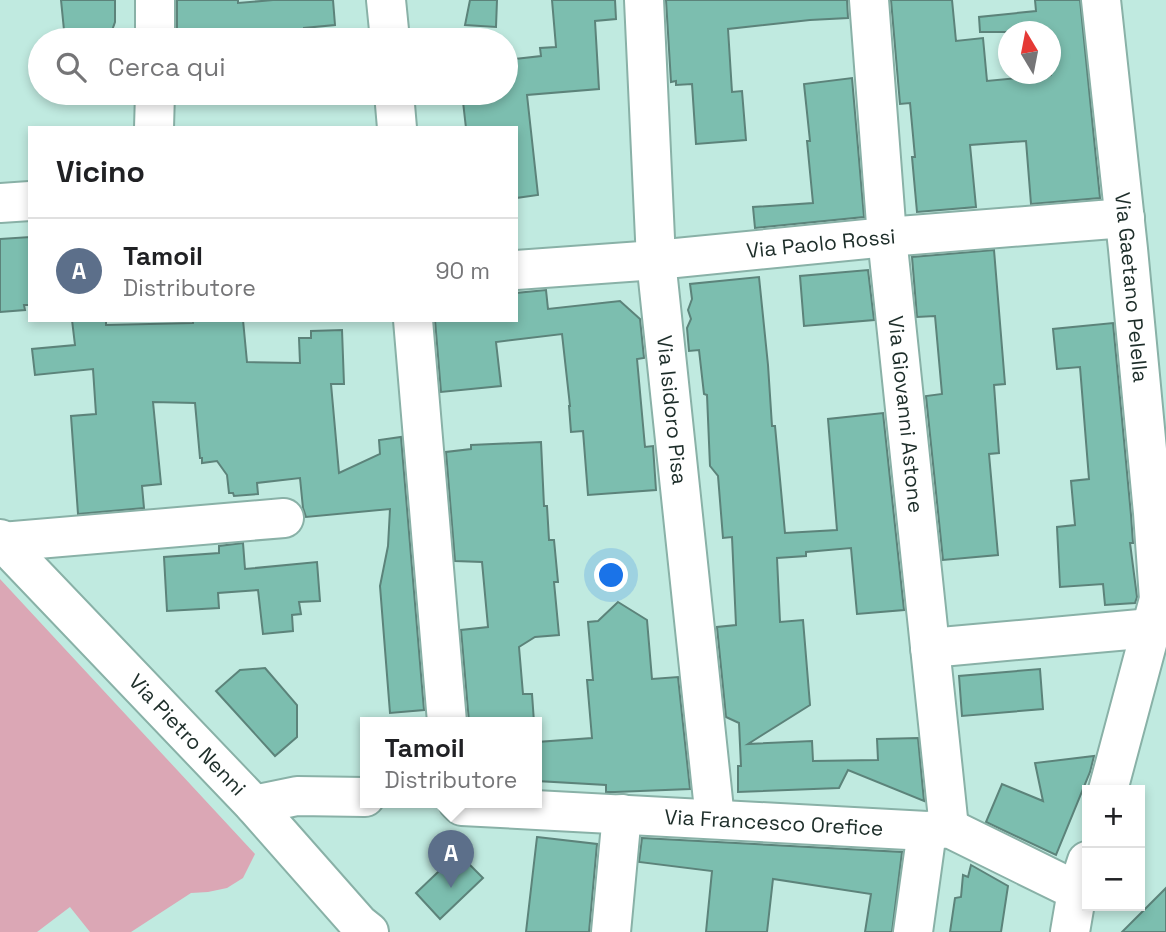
<!DOCTYPE html>
<html lang="it">
<meta charset="utf-8">
<style>
body{margin:0;font-family:"Space Grotesk",sans-serif;background:#f2f2f2;color:#202124}
.controls{position:absolute;right:21px;bottom:21px;display:grid;overflow:hidden;border-radius:0px;box-shadow:0 4px 10px #0003}
.controls button{width:63px;height:63px;display:grid;place-items:center;padding:0;border:0;border-bottom:2px solid #e0e0e0;background:#fff;color:#202124;font:35px sans-serif}
.compass{position:absolute;left:998px;top:21px;width:63px;height:63px;border-radius:50%;background:#fff;box-shadow:0 4px 10px #0003;rotate:350deg}
.you{position:absolute;left:612px;top:576px;width:24px;height:24px;margin:-18px;border:5px solid #fff;border-radius:50%;background:#1a73e8;box-shadow:0 0 0 10px #1a73e833}
.badge{display:grid;place-items:center;width:46px;height:46px;border-radius:50%;background:#d93025;color:#fff;font-size:23px;font-weight:700}
.pin{position:absolute;translate:-50% -58px;filter:drop-shadow(0 2px 4px #0008)}
.pin::after{content:'';position:absolute;top:37px;width:24px;height:21px;background:inherit;clip-path:polygon(0 0,100% 0,50% 100%)}
.popup{position:absolute;left:360px;top:717px;width:182px;height:91px;box-sizing:border-box;display:grid;place-content:center;border-radius:0px;background:#fff;filter:drop-shadow(0 2px 5px #0005);font-size:23px;white-space:nowrap;color:#757577}
.popup b{font-size:26px;color:#202124}
.popup::after{content:'';position:absolute;left:50%;top:100%;margin-left:-14px;border:14px solid transparent;border-top-color:#fff}
.list{margin:0;padding:0;list-style:none}
h2{display:flex;justify-content:space-between;align-items:center;height:91px;margin:0;padding:0 28px;font-size:30px}
h2 small{font-size:23px;font-weight:400;color:#757577}
.list li{display:grid;grid-template-columns:46px 1fr auto;gap:21px;align-items:center;box-sizing:border-box;height:105px;padding:0 28px;border-top:2px solid #e0e0e0}
.list b{display:block;font-size:26px;white-space:nowrap}
.list p{margin:0;font-size:23px;white-space:nowrap;color:#757577}
.list em{font-size:23px;font-style:normal;color:#757577}
.icon{flex:none;width:38px;height:38px;fill:none;stroke:currentColor;stroke-width:2;stroke-linecap:round;stroke-linejoin:round}
.map{position:relative;flex:none;width:1166px;height:932px;overflow:hidden}
.search{position:absolute;background:#fff;box-shadow:0 4px 10px #0003;left:28px;top:28px;width:490px;height:77px;display:flex;align-items:center;gap:18px;box-sizing:border-box;padding:0 24px;border-radius:38px;color:#757577;font-size:26px}
.panel{position:absolute;background:#fff;box-shadow:0 4px 10px #0003;left:28px;top:126px;width:490px;height:196px;border-radius:0px}
.map>svg:first-child{display:block}
.green{fill:#dba7b5}
.building{fill:#7cbeaf;stroke:#5c837a;stroke-width:2}
.lines{fill:none;stroke-linecap:round;stroke-linejoin:round}
.minor-casing{stroke:#89b1a7;stroke-width:42}
.minor{stroke:#fff;stroke-width:38}
.labels{text-anchor:middle;stroke-width:7;stroke-linejoin:round;paint-order:stroke}
.street-label{font-size:21px;fill:#1d2d29;stroke:#cdf8ed}
</style>
<div class="map">
<svg width="1166" height="932" viewBox="0 0 1166 932">
<rect width="100%" height="100%" fill="#c0eae0"/>
<polygon class="green" points="0,579 255,854 243,878 227,888 208,892 191,893 131,932 90,932 70,907 37,932 0,932"/>
<g class="building">
<polygon points="61,0 115,0 115,22 110,36 65,40"/>
<polygon points="177,0 238,0 238,3 273,0 333,0 335,25 304,28 305,36 259,40 177,40"/>
<polygon points="470,0 497,0 496,27 465,25"/>
<polygon points="552,0 615,0 616,19 595,21 599,89 527,95 538,195 516,198 516,128 466,128 462,93 506,93 506,60 541,56 540,48 556,47"/>
<polygon points="666,0 847,0 848,18 810,20 728,29 732,92 742,91 746,140 696,144 692,84 676,85 676,81 671,82"/>
<polygon points="891,0 952,0 956,41 983,38 987,81 1051,75 1051,32 980,32 979,17 1036,11 1035,0 1080,0 1100,198 1031,204 1026,141 970,145 976,207 917,212 912,157 915,157 910,103 900,104"/>
<polygon points="852,78 864,217 755,228 753,207 813,203 807,141 810,141 804,84"/>
<polygon points="30,237 30,305 24,305 25,310 0,312 0,239"/>
<polygon points="994,250 1005,384 994,385 999,453 989,454 998,555 943,560 926,396 942,394 935,316 917,317 912,257"/>
<polygon points="868,270 874,320 804,326 800,276"/>
<polygon points="759,277 768,365 772,426 775,426 785,533 837,530 828,419 883,413 904,610 857,614 851,548 806,552 806,556 777,558 780,622 803,620 810,705 748,744 812,741 813,761 878,760 877,739 918,738 924,801 848,770 839,788 738,792 738,766 741,766 739,723 726,717 717,627 736,625 732,537 723,538 718,476 710,466 707,395 704,394 699,350 689,351 687,328 691,319 688,310 692,299 690,284"/>
<polygon points="546,290 548,309 620,301 640,319 644,358 637,359 645,447 653,446 656,490 588,495 583,431 571,432 569,406 570,406 562,334 496,342 501,386 441,392 435,320 516,320 516,293"/>
<polygon points="72,320 106,320 106,325 193,323 193,320 243,320 247,362 300,363 299,338 311,338 311,331 342,330 344,384 331,384 339,473 380,454 379,440 401,437 424,710 390,713 380,586 388,546 390,509 306,517 303,508 300,478 257,483 258,494 234,496 233,493 229,493 227,475 217,461 202,463 202,458 200,458 195,403 153,402 161,484 142,486 144,508 78,514 71,416 96,414 93,369 35,375 32,349 75,345"/>
<polygon points="1113,323 1131,515 1133,543 1130,543 1137,597 1135,603 1105,605 1103,584 1060,587 1057,527 1075,525 1071,481 1089,479 1080,367 1057,369 1053,329"/>
<polygon points="541,442 544,506 547,506 549,540 554,540 558,582 554,582 559,635 535,637 519,647 523,694 532,694 534,722 469,722 461,630 488,627 482,562 455,561 446,452 471,449 471,445"/>
<polygon points="243,543 245,569 317,562 320,601 299,602 301,614 292,615 293,631 263,634 258,590 218,593 219,608 167,611 164,557 219,553 219,546"/>
<polygon points="618,602 647,620 652,679 678,677 690,789 615,792 606,792 606,785 537,781 537,742 592,738 587,680 593,680 588,622 598,621"/>
<polygon points="265,668 297,705 297,737 275,756 216,691 240,670"/>
<polygon points="1040,669 1043,709 962,716 959,676"/>
<polygon points="1094,756 1090,772 1056,855 986,822 1002,784 1043,801 1035,763"/>
<polygon points="537,837 597,844 589,932 526,932"/>
<polygon points="642,838 902,852 892,932 865,932 871,894 773,879 767,932 706,932 712,871 639,862"/>
<polygon points="458,853 483,878 440,919 416,893"/>
<polygon points="971,865 1008,886 1001,932 950,932 955,898 961,897 963,875 968,877"/>
<polygon points="1166,888 1166,932 1122,932"/>
</g>
<g class="lines">
<defs>
<g id="minor">
<polyline points="386,0 390,40"/>
<path id="s1" d="M644,0L656,260L715,819"/>
<path id="s2" d="M869,0L887,237L949,828"/>
<path id="s3" d="M1101,0L1128,249L1153,513L1159,599L1108,790"/>
<polyline points="155,40 155,0"/>
<polyline points="394,93 397,128"/>
<polyline points="154,128 155,93"/>
<polyline points="0,203 30,201"/>
<path id="s4" d="M516,270L656,260L887,237L1125,218"/>
<polyline points="413,320 447,722"/>
<path id="s5" d="M0,539L254,805L359,924L369,932"/>
<polyline points="2,542 284,518"/>
<polyline points="930,648 1151,628"/>
<path id="s6" d="M458,802L462,806L927,831L949,828L1077,891"/>
<polyline points="254,805 297,796 365,797"/>
<polyline points="611,932 622,814"/>
<polyline points="913,932 927,831"/>
<polyline points="1070,932 1077,891 1087,861"/>
</g>
</defs>
<use href="#minor" class="minor-casing"/>
<use href="#minor" class="minor"/>
</g>
<g class="labels">
<g class="street-label">
<text dy="7" stroke="none"><textPath href="#s4" startOffset="306">Via Paolo Rossi</textPath></text>
<text dy="7" stroke="none"><textPath href="#s3" startOffset="289">Via Gaetano Pelella</textPath></text>
<text dy="7" stroke="none"><textPath href="#s1" startOffset="411">Via Isidoro Pisa</textPath></text>
<text dy="7" stroke="none"><textPath href="#s2" startOffset="416">Via Giovanni Astone</textPath></text>
<text dy="7" stroke="none"><textPath href="#s5" startOffset="271">Via Pietro Nenni</textPath></text>
<text dy="7" stroke="none"><textPath href="#s6" startOffset="318">Via Francesco Orefice</textPath></text>
</g>
</g>
</svg>
<div class="controls">
<button>+</button>
<button>−</button>
</div>
<svg class="compass" viewBox="-18 -18 36 36"><path d="M0-13l5 13h-10z" fill="#e53935"/><path d="M0 13l5-13h-10z" fill="#757577"/></svg>
<div class="you"></div>
<div class="pin badge" style="left:451px;top:888px;background:#5c6f8a">A</div>
<div class="popup"><b>Tamoil</b>Distributore</div>
<div class="search"><svg class="icon" aria-label="search" viewBox="0 0 24 24"><circle cx="10" cy="10" r="6"/><path d="M15 15l6 6"/></svg>Cerca qui</div>
<section class="panel">
<h2>Vicino<small></small></h2>
<ul class="list">
<li><span class="badge" style="background:#5c6f8a">A</span><div><b>Tamoil</b><p>Distributore</p></div><em>90 m</em></li>
</ul>
</section>
</div>
